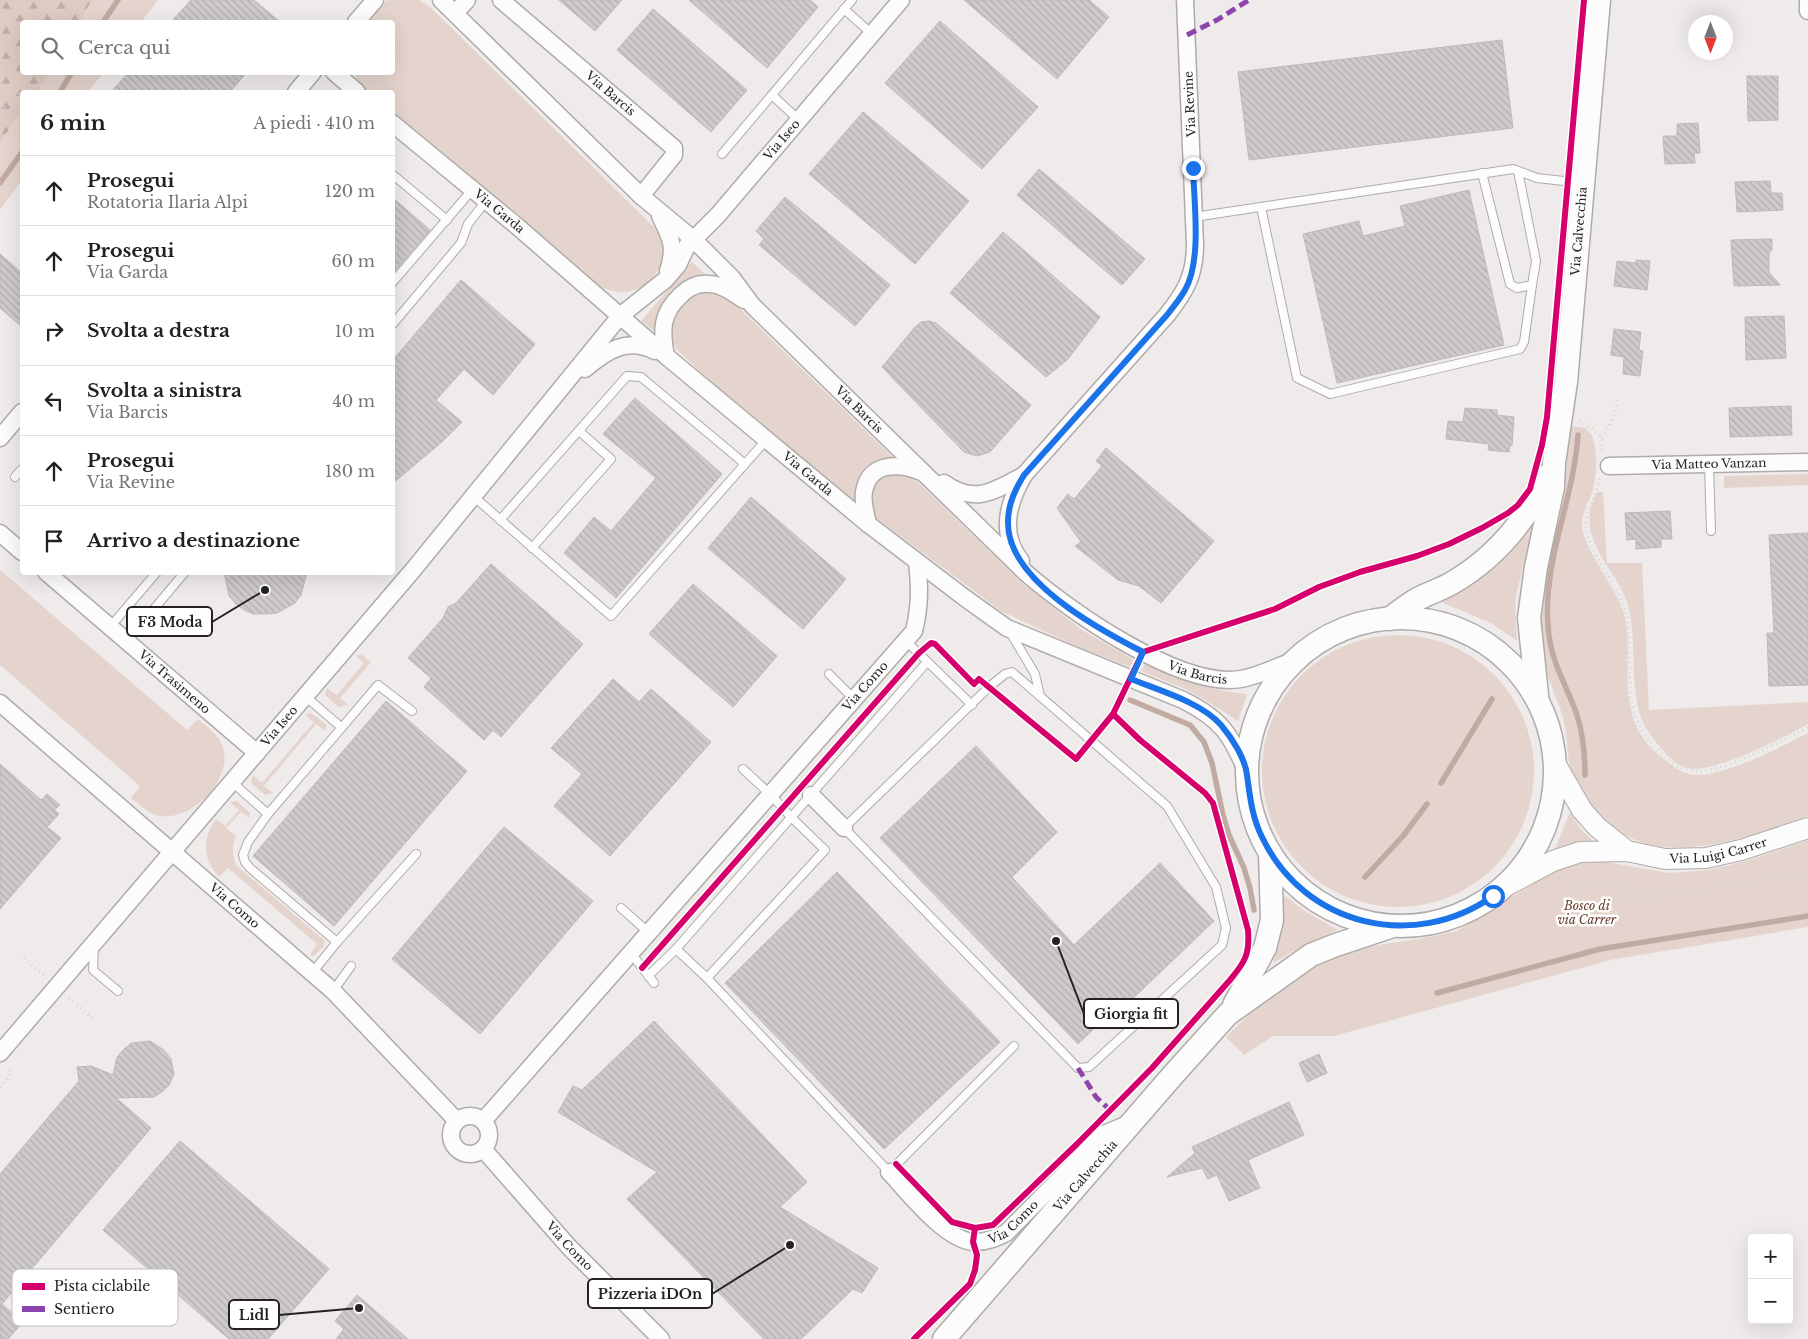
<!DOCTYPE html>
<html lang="it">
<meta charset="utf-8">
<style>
body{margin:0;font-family:"Libre Baskerville",serif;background:#f6f6f6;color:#202124}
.controls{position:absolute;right:15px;bottom:15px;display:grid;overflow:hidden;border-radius:5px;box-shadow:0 5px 20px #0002}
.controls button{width:45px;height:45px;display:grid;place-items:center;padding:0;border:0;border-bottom:1px solid #e0e0e0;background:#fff;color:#202124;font:25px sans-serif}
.compass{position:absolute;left:1688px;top:15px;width:45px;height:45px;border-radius:50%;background:#fff;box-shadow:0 5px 20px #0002;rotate:180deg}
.stop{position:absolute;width:15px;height:15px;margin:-11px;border:4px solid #1a73e8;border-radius:50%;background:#fff}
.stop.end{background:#1a73e8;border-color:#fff;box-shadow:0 1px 5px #0008}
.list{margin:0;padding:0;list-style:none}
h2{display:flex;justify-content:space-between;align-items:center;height:65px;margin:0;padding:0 20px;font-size:21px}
h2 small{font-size:16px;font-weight:400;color:#757577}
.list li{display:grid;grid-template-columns:32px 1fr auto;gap:15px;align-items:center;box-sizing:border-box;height:70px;padding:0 20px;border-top:1px solid #e0e0e0}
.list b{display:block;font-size:19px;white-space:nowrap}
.list p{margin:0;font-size:16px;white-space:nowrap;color:#757577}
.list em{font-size:16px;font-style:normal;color:#757577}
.icon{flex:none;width:28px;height:28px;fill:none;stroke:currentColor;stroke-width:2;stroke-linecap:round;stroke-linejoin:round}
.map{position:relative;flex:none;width:1808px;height:1339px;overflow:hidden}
.search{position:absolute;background:#fff;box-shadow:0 5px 20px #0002;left:20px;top:20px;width:375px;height:55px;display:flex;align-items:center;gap:12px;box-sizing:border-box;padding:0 18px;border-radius:5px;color:#757577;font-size:19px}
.panel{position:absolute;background:#fff;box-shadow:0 5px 20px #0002;left:20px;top:90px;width:375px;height:485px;border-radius:5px}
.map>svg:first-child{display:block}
.green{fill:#e5d4ce}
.forest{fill:url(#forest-firs)}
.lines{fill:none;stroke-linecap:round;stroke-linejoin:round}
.stream{stroke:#c1aaa2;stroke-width:5.5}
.building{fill:url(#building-back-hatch);stroke:#bcbab9}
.service-casing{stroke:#aeabaa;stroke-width:10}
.minor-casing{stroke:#aeabaa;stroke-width:19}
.tertiary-casing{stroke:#aeabaa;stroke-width:22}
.secondary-casing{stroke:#aeabaa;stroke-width:25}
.path{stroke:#d5d4d4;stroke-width:3;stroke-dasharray:1 4;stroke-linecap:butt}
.service{stroke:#fdfcfc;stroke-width:8}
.minor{stroke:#fdfcfc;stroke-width:16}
.tertiary{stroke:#fdfcfc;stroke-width:20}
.secondary{stroke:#fdfcfc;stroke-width:22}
.quiet{stroke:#8e44ad;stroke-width:5;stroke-dasharray:10 5;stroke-linecap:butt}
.cycleway-casing{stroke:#fff;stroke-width:9}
.cycleway{stroke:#d6006c;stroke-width:6}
.route{stroke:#1a73e8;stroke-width:6}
.labels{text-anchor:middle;stroke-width:5;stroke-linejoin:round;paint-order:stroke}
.street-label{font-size:12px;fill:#252221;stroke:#fff}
.park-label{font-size:12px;font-style:italic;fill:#683929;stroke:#fff}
.key{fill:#fff;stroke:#bebdbc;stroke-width:1}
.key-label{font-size:14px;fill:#252221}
.leader{fill:none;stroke:#252221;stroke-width:2}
.callout-dot{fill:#252221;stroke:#fff;stroke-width:2}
.callout{fill:#fff;stroke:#252221;stroke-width:2}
.callout-label{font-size:14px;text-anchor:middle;font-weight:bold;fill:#252221}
</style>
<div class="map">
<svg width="1808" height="1339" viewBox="0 0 1808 1339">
<defs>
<pattern id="forest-firs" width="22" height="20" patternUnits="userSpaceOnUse" patternTransform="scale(1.25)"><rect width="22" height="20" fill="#decbc4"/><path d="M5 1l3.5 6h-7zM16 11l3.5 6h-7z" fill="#beaea8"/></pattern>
<pattern id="building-back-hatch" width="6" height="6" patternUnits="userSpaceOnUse" patternTransform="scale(1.25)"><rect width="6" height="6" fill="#cecbca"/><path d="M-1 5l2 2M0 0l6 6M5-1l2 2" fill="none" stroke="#b1aead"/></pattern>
</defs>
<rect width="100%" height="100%" fill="#efebea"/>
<g class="green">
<polygon points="0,0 158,0 141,22 22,22 22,72 103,73 88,92 22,92 22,180 0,210"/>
<path d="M389,0H419L430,7L655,228C658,234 662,241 663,247C665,272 644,293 619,292C611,291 603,288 596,285L393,112L392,92H369L363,87L353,73L392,72V22H363L379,4Z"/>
<path d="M692,262L705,274C673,283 660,299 654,331L641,321Z"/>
<polygon points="705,290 719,293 734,303 1023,584 1082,630 1134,660 1130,667 1078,647 1001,611 879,520 737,406 676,349 669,333 671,321 677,309 689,296"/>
<path d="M1570,426L1585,428C1587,430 1591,433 1592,436C1598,450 1597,479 1592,493C1588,502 1583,511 1582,521C1581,550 1616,584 1624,614C1632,643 1624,674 1630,704C1633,725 1643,742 1659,755C1669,763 1681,774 1695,775C1723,777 1783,746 1808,733V816C1736,841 1643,878 1589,803C1584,796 1577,789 1574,782C1566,763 1569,741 1564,722C1556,688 1534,658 1535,621C1536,601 1543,580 1546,561C1554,516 1562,471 1570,426Z"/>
<polygon points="1808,474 1808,485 1724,488 1724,476"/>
<path d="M1597,492H1603L1607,563H1642L1649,710L1808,702V724C1781,739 1726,767 1696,769C1681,770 1668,757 1659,746C1648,733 1640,720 1637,703C1631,672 1636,640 1629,609C1619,567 1571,541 1597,492Z"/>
<polygon points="1535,521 1516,595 1515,608 1517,641 1491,623 1441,602 1507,554 1520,541"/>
<path d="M0,570L187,730L198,719C207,727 220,736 223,747C233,780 192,821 160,816C149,814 140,805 131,798L140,786L0,665Z"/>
<circle cx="1398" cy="771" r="136"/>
<polygon points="355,655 362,655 371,662 340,698 348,705 339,707 325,695 327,688 337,695 364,663"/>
<path d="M1145,664C1178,677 1210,691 1247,694L1238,721L1205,700L1183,688L1141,671Z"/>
<polygon points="311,713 327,725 325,731 316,724 264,786 273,793 265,795 251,783 253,775 262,783 314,722 305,715"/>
<path d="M237,801L250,813L249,818L241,812L226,828L236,836C232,847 232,854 236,865L325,941L323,947L314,956L310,955L317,944L228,868L219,877C202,858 202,840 216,819L225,826L239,810L230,802Z"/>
<polygon points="1570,812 1580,828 1593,841 1571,843 1555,849"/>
<polygon points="1808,840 1808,927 1610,960 1334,1036 1273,1036 1244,1055 1226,1037 1255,1008 1318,961 1358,948 1418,939 1457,931 1547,875 1574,862 1601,861 1668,873 1709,870 1746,861"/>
<path d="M1284,895L1306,912L1338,930L1304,945L1273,963C1281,941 1284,919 1284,895Z"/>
</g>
<polygon class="forest" points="0,0 92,0 79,22 22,22 22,72 50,73 37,92 22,92 22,111 0,142"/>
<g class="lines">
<g class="stream">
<polyline points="103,22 118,0"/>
<polyline points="60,92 72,72"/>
<polyline points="0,183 22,152"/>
<path d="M1578,435C1574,499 1543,560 1548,625C1550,662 1566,683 1577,715C1583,734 1585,756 1585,775"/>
<polyline points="1130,700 1190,725 1204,742 1212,763 1223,815 1229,835 1244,868 1250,888 1254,910"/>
<polyline points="1441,783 1492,699"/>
<polyline points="1365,877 1403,836 1427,804"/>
<polyline points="1437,993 1600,949 1808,916"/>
</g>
</g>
<g class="building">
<polygon points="191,0 254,0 280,22 171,22"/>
<polygon points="559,0 622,0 595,31"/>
<polygon points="689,0 810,0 818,7 767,68"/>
<polygon points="964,0 1089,0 1109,17 1057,79"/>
<polygon points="653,9 747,90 711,132 617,50"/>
<polygon points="940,21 1038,107 982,169 885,83"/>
<polygon points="1502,40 1513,128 1249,160 1238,72"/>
<polygon points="129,72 247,72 230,92 111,92"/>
<polygon points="1747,76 1778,76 1778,120 1748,121"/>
<polygon points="863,112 969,201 915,264 809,174"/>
<polygon points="1698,123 1700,153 1694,153 1695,163 1665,164 1663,136 1677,136 1677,124"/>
<polygon points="1039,169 1145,259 1122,285 1017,195"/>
<polygon points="1770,181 1771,193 1782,193 1783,210 1737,212 1735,182"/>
<polygon points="1469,190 1504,345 1337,383 1303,234 1359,221 1363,236 1405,226 1400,206"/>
<polygon points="392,197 430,230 392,274"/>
<polygon points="785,197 890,285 855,326 759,245 764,239 756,231"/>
<polygon points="1003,232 1100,317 1068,359 1046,377 950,293"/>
<polygon points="1772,239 1772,250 1769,253 1769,272 1780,285 1734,286 1731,240"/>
<polygon points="0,254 22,273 22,327 0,308"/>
<polygon points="1636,260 1650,261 1647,290 1614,286 1617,261 1636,263"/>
<polygon points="461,280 535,344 493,395 464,369 436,400 462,422 443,441 392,484 392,361"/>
<polygon points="1784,316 1786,358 1746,360 1745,317"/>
<polygon points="929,321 936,323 1031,405 990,452 977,456 964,452 882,367 915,327 921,322"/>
<polygon points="1614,329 1641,332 1639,350 1643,351 1640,376 1623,374 1624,357 1611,355"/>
<polygon points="635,398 722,474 616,598 564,553 594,517 611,531 656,478 603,434"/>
<polygon points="1791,406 1792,435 1730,437 1729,408"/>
<polygon points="1465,408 1497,410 1497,415 1514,417 1512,446 1510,445 1509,452 1488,450 1489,444 1446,439 1448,421 1463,422"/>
<polygon points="1106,448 1214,541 1161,603 1139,586 1118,580 1075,546 1081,542 1057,508 1068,494 1074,499 1102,466 1096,461"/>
<polygon points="751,497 846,579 803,629 708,548"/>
<polygon points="1670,511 1672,539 1661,539 1661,547 1636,549 1636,539 1627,540 1625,513"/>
<polygon points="1808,533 1808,685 1769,686 1767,633 1774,633 1769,535"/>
<polygon points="491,564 583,644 501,737 493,730 484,740 424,687 431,678 408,658 443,618 448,607 456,603"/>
<polygon points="224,572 307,572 301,595 295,603 277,613 264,614 254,614 244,610 236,604 229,596"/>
<polygon points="693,584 777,656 733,707 649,634"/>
<polygon points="613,679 639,702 651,689 711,742 610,856 554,806 582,774 551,748"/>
<polygon points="386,701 467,771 334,926 253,856"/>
<polygon points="976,746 1057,832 1012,877 1074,945 1160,863 1214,921 1123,1008 1120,1004 1078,1044 880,838"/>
<polygon points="0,764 41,800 47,794 60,805 54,810 59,814 47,827 61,838 0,909"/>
<polygon points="504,827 593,901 480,1034 392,959"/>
<polygon points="837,872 1000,1042 884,1149 725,983"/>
<polygon points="654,1021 807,1182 780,1207 878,1268 862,1293 853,1289 801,1339 764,1339 627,1199 657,1172 558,1112 573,1086 582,1090"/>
<polygon points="150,1041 164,1050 171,1059 174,1074 169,1085 163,1091 154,1097 116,1098 151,1128 2,1304 23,1322 8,1339 0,1339 0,1174 79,1081 77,1067 91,1066 113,1075 117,1057 125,1048 132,1043"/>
<polygon points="1319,1054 1327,1073 1307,1082 1299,1063"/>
<polygon points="1289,1102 1304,1135 1248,1160 1260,1188 1229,1201 1217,1175 1208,1179 1202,1168 1167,1177 1195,1153 1192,1147"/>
<polygon points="180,1141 329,1269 268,1339 229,1339 103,1230"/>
<polygon points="357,1295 408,1339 336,1339 344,1329 335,1321"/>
</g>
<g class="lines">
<defs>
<g id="service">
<polyline points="844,9 872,34"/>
<polyline points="772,95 799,120"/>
<polyline points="722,154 852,0"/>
<polyline points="1482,173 1510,284 1517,288 1532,285 1536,261 1518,171"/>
<polyline points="392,174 447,220"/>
<polyline points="1261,207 1297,378 1330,394 1520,349 1524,342 1532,285"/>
<polyline points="1194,217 1513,169 1537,178 1582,183"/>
<polyline points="392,283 472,190"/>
<polyline points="392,325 461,243 468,224 486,201"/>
<polyline points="1709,465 1711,531"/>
<polyline points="15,477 22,469"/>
<polyline points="473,496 611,616 767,439"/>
<polyline points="500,520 627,376 641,377 745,464"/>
<polyline points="532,548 611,459 579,431"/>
<polyline points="110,627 157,572"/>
<polyline points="1010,632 1035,674 1040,696"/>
<polyline points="127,641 185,572"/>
<polyline points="906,641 972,705"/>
<polygon points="1012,672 1167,806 1216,887 1226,928 1222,945 1089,1067 1078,1068 844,828 989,687 1005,674"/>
<polyline points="829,674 854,699"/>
<polyline points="305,696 341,727"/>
<polyline points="232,782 268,814"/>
<polyline points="621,908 648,932"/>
<polyline points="337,942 250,868 245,862 243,855 248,842 268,814 378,685 412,711"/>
<polyline points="94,946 93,970 118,991"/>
<polyline points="676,949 707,978 889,1172 1014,1046"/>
<polyline points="631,953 654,983"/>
<polyline points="312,973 337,942 416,854"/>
<polyline points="648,976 676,949 927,662"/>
<polyline points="707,978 825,850 791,817 771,795 743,769"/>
<polyline points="333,991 351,966"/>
</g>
<g id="minor">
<path id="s1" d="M441,0L641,196L693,239L732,278L752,305L1026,573C1071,612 1181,689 1241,679C1259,676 1278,666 1295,660"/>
<path id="s2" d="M501,0L674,148V155L641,196"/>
<polyline points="1808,0 1808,11"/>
<polyline points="455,13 467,0"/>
<polyline points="356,22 375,0"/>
<polyline points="334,72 357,92"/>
<polyline points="296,92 313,72"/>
<path id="s3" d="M392,123L518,227L666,356L868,524L965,598L1007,628L1183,700C1221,719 1231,734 1247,773"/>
<path d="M660,216C671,238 676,247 668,271"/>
<path d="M666,356C661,331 661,313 681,295C688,288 698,283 709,284C722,284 733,293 744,300"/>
<path d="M585,369C606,351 627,337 655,351"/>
<polyline points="0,438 22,412"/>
<path id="s4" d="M1609,466L1808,462"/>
<path d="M944,483C975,505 994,491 1024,475"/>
<path d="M868,524C866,514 862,501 864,492C869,461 900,463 922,472"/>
<polyline points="0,533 22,552"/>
<path d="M1021,561C999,533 1008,503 1024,475L1167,315C1186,291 1195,275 1195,244L1185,0"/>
<path id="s5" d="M46,572L257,753"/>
<path id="s6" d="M0,703L333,991L457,1121"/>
<polyline points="811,795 844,828"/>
<path id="s7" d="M0,1053L413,570L620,316L665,280L678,265L687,246L718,215L901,0"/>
<circle cx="470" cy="1135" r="19"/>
<path id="s8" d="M483,1121L914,631C920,606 920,588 917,562"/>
<path id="s9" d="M483,1149L569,1247L661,1339"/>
<path id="s10" d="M889,1172C909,1193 944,1239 973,1242C985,1243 996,1238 1006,1233L1104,1134L1128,1124"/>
</g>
<g id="tertiary">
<polyline points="1555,763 1582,810 1597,827 1627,851"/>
<path id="s11" d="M1504,887L1553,861L1580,852L1627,851L1665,859L1706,858L1741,850L1808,828"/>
</g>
<g id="secondary">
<circle cx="1401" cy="772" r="154"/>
<path d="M1389,619C1397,613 1406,606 1414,601C1426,594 1440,590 1452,583C1495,558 1527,519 1548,475"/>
<path id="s12" d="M1537,695L1529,618L1536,567L1553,487L1554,463L1566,382L1599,0"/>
<polyline points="1234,1005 1265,948 1272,920 1270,853"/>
<path id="s13" d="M944,1339L1173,1075L1228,1014L1311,955L1333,946L1390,927"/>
</g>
</defs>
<use href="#service" class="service-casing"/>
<use href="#minor" class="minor-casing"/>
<use href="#tertiary" class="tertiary-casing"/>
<use href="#secondary" class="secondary-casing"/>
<g class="path">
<polyline points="67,22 83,0"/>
<polyline points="0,110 17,98 34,72"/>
<polyline points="1579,421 1592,429 1602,438 1601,453"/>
<path d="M1602,438C1610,424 1618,413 1617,397"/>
<path d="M1599,479C1597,496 1585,509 1586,526C1587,553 1622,588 1627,616C1632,644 1627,674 1632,703C1636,722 1645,738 1659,751C1668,760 1679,769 1692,771C1718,775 1783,740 1808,727"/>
<path d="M1673,895C1663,894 1652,894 1642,892C1619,888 1580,872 1565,898L1567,905L1570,909L1580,912L1603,907L1808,871"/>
<polyline points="24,958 44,976"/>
<polyline points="69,998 95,1020"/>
<polyline points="0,1087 9,1077 10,1067"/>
</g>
<use href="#service" class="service"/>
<use href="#minor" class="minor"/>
<use href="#tertiary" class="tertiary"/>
<use href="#secondary" class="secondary"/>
<g class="quiet">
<polyline points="1187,35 1217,20 1249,0"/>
<polyline points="1078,1068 1096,1097 1111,1111"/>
</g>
<defs>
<g id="cycleway">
<polyline points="642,968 919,653 931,643 935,644 974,684 979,679 1076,759 1113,714 1143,652 1275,609 1319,587 1360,572 1417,556 1449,544 1482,528 1508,513 1518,505 1530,489 1542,445 1547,417 1584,0"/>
<polyline points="896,1164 952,1222 975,1228"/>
<path d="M914,1339L970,1284L975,1270L977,1255L973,1242L975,1228L993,1225L1077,1144L1152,1068L1230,980C1245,962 1250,954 1248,930L1213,803L1205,793L1140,740L1113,714"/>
</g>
</defs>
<use href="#cycleway" class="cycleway-casing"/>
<use href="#cycleway" class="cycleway"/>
</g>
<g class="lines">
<path class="route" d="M1193,168C1194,202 1202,261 1185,290C1180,299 1173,307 1167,315L1024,475C1015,490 1008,504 1008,522C1007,580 1098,629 1143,652L1131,679C1158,690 1201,702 1221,725C1232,738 1245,758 1247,775C1250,797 1252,817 1262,837C1304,926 1414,952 1493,896"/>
</g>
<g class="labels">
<g class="street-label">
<text dy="4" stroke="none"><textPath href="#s2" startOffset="144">Via Barcis</textPath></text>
<text transform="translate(1190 104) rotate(-93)" y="4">Via Revine</text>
<text dy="4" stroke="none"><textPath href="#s7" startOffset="1204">Via Iseo</textPath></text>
<text dy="4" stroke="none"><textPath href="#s3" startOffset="139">Via Garda</textPath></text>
<text dy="4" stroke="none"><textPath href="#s12" startOffset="468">Via Calvecchia</textPath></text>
<text dy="4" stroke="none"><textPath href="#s1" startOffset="586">Via Barcis</textPath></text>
<text dy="4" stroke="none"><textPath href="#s4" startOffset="100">Via Matteo Vanzan</textPath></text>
<text dy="4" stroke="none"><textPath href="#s3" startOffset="544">Via Garda</textPath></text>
<text dy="4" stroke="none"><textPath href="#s1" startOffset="1020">Via Barcis</textPath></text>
<text dy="4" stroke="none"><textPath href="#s5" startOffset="169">Via Trasimeno</textPath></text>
<text dy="4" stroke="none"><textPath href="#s8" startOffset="579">Via Como</textPath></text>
<text dy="4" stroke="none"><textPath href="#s7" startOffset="430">Via Iseo</textPath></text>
<text dy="4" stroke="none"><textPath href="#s11" startOffset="224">Via Luigi Carrer</textPath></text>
<text dy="4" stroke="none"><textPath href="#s6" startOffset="310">Via Como</textPath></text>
<text dy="4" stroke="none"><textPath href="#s13" startOffset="216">Via Calvecchia</textPath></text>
<text dy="4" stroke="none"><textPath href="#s10" startOffset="158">Via Como</textPath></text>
<text dy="4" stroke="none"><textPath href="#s9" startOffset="130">Via Como</textPath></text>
</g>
<g class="park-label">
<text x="1587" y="910">Bosco di<tspan x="1587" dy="14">via Carrer</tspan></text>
</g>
</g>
<rect x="12" y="1269" width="166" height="57" rx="8" class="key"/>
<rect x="22" y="1283" width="23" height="7" fill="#d6006c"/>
<rect x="22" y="1306" width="23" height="6" fill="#8e44ad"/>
<g class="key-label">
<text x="54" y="1291">Pista ciclabile</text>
<text x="54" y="1314">Sentiero</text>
</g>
<path class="leader" d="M265 590L212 622M1056 941L1084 1014M790 1245L712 1294M359 1308L279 1315"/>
<g class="callout-dot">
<circle cx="265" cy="590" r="5"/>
<circle cx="1056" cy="941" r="5"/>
<circle cx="790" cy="1245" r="5"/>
<circle cx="359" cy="1308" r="5"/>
</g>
<g class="callout">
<rect x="127" y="607" width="85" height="29" rx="5"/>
<rect x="1084" y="999" width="94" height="29" rx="5"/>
<rect x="588" y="1279" width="124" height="29" rx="5"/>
<rect x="229" y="1300" width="50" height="29" rx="5"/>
</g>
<g class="callout-label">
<text x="170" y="627">F3 Moda</text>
<text x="1131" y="1019">Giorgia fit</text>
<text x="650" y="1299">Pizzeria iDOn</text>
<text x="254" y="1320">Lidl</text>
</g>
</svg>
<div class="controls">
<button>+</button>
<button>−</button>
</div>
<svg class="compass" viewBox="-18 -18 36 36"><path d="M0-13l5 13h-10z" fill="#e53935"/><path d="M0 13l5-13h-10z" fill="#757577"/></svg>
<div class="stop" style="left:1493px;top:896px"></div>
<div class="stop end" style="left:1193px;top:168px"></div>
<div class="search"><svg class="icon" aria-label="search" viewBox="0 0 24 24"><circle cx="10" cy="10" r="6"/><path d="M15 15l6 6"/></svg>Cerca qui</div>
<section class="panel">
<h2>6 min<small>A piedi · 410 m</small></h2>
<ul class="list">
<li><svg class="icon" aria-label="ahead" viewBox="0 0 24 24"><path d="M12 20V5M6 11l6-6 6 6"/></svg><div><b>Prosegui</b><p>Rotatoria Ilaria Alpi</p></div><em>120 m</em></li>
<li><svg class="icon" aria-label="ahead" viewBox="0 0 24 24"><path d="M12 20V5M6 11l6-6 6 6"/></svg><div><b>Prosegui</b><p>Via Garda</p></div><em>60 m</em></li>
<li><svg class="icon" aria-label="right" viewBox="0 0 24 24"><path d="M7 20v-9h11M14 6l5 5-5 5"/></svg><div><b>Svolta a destra</b></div><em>10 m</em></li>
<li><svg class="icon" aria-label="left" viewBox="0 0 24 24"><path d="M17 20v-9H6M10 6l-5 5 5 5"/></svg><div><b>Svolta a sinistra</b><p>Via Barcis</p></div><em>40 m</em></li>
<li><svg class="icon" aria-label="ahead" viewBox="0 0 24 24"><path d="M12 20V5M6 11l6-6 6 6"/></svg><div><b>Prosegui</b><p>Via Revine</p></div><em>180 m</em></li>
<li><svg class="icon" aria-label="arrive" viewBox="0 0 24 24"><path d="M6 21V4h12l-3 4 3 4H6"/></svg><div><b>Arrivo a destinazione</b></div></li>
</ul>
</section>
</div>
